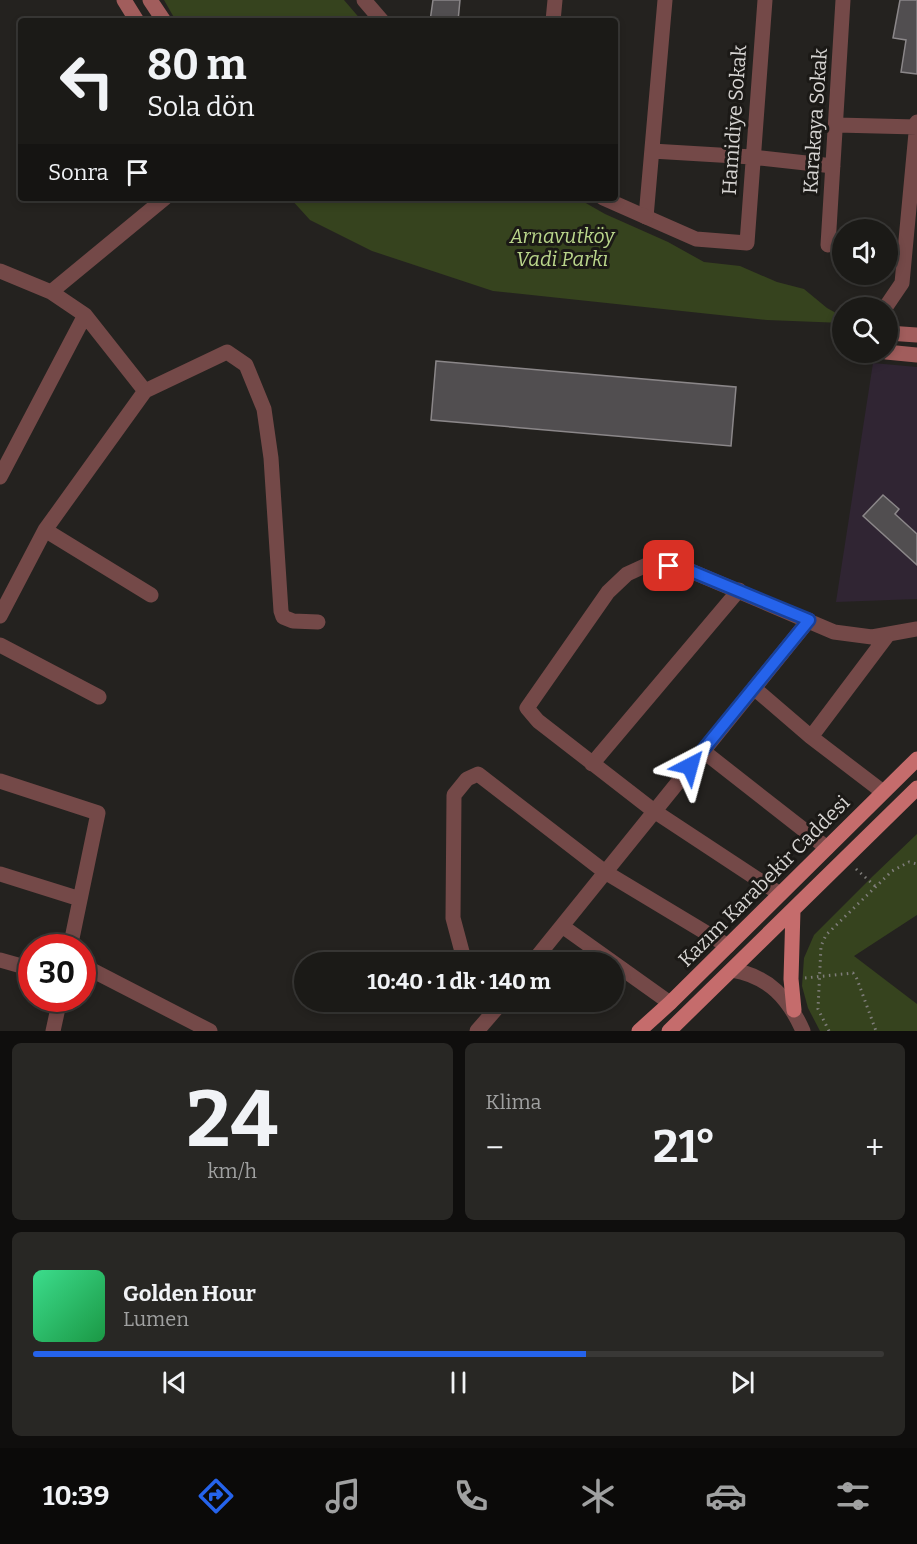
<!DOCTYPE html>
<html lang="tr">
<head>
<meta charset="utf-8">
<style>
  :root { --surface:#1b1a17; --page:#282724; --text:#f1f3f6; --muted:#a0a1a1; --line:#393836; --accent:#2563eb }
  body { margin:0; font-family:Bitter,serif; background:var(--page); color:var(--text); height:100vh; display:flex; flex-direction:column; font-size:22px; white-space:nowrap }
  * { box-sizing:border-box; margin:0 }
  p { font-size:20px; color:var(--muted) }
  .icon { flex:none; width:33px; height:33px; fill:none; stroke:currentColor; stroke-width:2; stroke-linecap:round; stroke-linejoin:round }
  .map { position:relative; height:1031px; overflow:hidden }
  .details { display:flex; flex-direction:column; gap:12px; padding:12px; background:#0f0e0d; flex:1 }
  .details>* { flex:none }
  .banner { position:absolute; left:18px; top:18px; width:600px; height:183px; border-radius:6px; box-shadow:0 3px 9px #0003,0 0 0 2px var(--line); background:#1b1a17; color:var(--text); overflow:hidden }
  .fabs { position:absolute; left:832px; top:219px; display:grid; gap:12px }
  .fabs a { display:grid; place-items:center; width:66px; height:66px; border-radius:50%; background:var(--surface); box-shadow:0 3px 9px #0003,0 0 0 2px var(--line); font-size:30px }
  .speed { position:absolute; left:18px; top:934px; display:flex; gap:12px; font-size:30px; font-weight:700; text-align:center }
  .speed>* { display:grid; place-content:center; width:78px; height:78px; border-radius:50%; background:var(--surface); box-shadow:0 3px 9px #0003,0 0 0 2px var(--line); line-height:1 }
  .speed .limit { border:9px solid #d22; background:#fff; color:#111 }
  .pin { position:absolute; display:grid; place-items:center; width:51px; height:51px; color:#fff; margin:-26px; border-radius:12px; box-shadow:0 3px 9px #0006 }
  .me { position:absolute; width:66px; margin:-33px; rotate:39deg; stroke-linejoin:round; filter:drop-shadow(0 0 4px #0008) }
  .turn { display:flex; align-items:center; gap:21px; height:126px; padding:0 30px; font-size:27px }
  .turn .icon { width:78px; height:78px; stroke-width:2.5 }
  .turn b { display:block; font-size:42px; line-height:51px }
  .then { display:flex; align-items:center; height:57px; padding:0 30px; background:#0003; gap:12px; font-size:22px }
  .big { font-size:45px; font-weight:700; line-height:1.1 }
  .details .card { flex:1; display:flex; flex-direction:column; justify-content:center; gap:9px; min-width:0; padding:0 21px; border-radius:9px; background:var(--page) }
  .details .dial { align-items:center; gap:0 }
  .dial b { font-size:78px; line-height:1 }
  .song { display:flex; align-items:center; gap:18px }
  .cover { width:72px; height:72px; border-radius:9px; background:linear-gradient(135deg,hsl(150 70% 55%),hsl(140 70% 35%)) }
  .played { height:6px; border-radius:3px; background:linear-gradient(90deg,var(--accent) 65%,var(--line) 65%) }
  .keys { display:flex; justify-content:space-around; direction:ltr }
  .heat { display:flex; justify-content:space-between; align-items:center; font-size:33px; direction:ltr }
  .details .tiles { flex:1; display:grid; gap:12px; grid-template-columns:1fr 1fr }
  .card:last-child { grid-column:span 2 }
  .trip { position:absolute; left:294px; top:952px; width:330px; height:60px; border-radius:30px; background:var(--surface); box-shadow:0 3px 9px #0003,0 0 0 2px var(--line); font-weight:700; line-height:60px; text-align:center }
  .menu { display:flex; height:96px; justify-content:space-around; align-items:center; background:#0b0a09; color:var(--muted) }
  .menu .icon { width:42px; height:42px }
  .menu .on { color:var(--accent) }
  .menu b { font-size:27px; color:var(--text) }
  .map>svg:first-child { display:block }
  .education { fill:#302533 }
  .green { fill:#36431e }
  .building { fill:#514e50; stroke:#8b8789; stroke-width:1.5 }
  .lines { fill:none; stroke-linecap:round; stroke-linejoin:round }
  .path { stroke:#7f7d7a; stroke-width:3; stroke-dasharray:1.5 4.5; stroke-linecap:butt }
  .minor { stroke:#744948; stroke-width:15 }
  .tertiary { stroke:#744948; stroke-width:15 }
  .secondary { stroke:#a15d5c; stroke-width:15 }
  .primary { stroke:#c56c6c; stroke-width:15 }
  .route-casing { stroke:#184099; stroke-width:15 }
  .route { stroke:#2563eb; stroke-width:10 }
  .labels { text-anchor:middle; stroke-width:6; stroke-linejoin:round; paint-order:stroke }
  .street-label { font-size:20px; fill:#d6d4d2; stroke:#1b1916 }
  .park-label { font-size:20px; font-style:italic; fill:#bad68b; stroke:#1b1916 }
</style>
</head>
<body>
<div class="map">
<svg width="917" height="1031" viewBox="0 0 917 1031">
  <rect width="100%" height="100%" fill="#24221f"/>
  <path class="education" d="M873,363l44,4v232l-81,3z"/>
  <path class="green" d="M164,0h180l18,21h-186z
    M290,198h287l28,16 63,28 36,20 36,4 37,16 27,7 23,19 16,9v6l-76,-3 -274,-29 -121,-40 -62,-31z
    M917,834v81l-63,41 63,48v27h-97l-12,-23 -6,-22 2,-28 10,-23 59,-59z"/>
  <path class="building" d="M433,0h27l-2,21h-28z
    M900,0h17v74l-16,-2 5,-32 -13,-2z
    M436,361l300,26 -5,59 -300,-26z
    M883,495l16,14 -4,5 22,20v31l-54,-49z"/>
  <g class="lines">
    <path class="path" d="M856,869l19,17
      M805,978l48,-5 4,6 19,52
      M829,1031l-11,-22 3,-63 5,-11 66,-64 17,-9 8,2"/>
    <path class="minor" d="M665,0l-19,217 50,22 51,4 18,-243
      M553,21l2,-21
      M837,125l80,2
      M652,151l100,6 81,9
      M828,245l15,-245
      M0,271l51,21 34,23 60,76 -100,139 -45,86
      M51,292l114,-94
      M885,308l17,-25 15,-161
      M145,391l82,-39 19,13 18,44 7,49 10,153 2,6 10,4 25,1
      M0,477l85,-162
      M45,530l106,65
      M0,645l99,52
      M754,688l57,49 72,55
      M811,737l76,-101
      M703,751l124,97
      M592,764l147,-174
      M0,781l98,32 -28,135
      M0,874l80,25
      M780,894l-126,-83 -116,-90 -11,-13 81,-116 19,-18 24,-11 35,6 148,63 38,5 45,-8
      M562,926l108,77
      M0,960l32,9
      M465,963l-12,-45 1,-123 13,-16 11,-5 127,98 123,74
      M532,963l277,-343
      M82,965l128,66
      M53,1031l7,-32
      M477,1031l25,-29"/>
    <path class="tertiary" d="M364,0l18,21
      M603,198l43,19
      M732,970c37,6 57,29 71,61"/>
    <path class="secondary" d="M124,0l13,21
      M150,0l14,21
      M888,333l29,2
      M886,352l31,3"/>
    <path class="primary" d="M793,910l-2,69 3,31
      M639,1031l31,-28 247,-244
      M669,1031l248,-243"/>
  </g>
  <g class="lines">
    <defs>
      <path id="route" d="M669,566l17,3 123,51 -119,146"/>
    </defs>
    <use href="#route" class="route-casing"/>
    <use href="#route" class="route"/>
  </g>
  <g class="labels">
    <g class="street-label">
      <text transform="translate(734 120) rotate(-86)" y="7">Hamidiye Sokak</text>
      <text transform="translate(815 121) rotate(-86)" y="7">Karakaya Sokak</text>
      <text transform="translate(764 881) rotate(-45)" y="7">Kazım Karabekir Caddesi</text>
    </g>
    <g class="park-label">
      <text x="562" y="243">Arnavutköy<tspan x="562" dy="23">Vadi Parkı</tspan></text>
    </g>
  </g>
</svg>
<div class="fabs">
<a><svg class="icon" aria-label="sound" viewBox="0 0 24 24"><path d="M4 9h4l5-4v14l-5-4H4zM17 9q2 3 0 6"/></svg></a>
<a><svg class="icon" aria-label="search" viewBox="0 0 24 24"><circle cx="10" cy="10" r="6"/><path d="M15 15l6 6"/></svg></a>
</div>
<div class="speed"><div class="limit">30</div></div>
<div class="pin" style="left:669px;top:566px;background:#d93025"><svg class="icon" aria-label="arrive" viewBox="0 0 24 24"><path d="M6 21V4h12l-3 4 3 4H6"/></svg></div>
<svg class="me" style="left:690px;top:766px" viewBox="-20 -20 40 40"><path d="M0-17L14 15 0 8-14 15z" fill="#2563eb" stroke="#fff" stroke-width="4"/></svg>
<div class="trip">10:40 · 1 dk · 140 m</div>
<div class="banner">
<div class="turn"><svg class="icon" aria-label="left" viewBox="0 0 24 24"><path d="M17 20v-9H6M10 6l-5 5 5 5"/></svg><div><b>80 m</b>Sola dön</div></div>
<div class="then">Sonra<svg class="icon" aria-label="arrive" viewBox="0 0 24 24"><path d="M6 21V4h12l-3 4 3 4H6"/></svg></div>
</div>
</div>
<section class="details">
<div class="tiles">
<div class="card dial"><b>24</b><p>km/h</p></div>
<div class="card"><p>Klima</p>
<div class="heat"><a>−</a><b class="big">21°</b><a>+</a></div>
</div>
<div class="card">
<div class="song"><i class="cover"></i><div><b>Golden Hour</b><p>Lumen</p></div></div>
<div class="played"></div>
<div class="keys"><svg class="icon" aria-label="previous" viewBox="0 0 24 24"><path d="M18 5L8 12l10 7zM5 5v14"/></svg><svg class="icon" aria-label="pause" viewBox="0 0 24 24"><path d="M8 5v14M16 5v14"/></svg><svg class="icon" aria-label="next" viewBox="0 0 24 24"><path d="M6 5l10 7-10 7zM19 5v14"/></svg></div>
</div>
</div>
</section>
<nav class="menu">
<b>10:39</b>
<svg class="icon on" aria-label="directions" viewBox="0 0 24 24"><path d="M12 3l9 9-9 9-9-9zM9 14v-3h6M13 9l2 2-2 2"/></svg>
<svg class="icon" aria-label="music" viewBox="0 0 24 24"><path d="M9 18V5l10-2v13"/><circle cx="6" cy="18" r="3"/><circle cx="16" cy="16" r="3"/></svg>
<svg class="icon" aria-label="phone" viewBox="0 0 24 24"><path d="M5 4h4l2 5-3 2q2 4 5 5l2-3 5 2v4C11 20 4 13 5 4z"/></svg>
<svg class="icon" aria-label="climate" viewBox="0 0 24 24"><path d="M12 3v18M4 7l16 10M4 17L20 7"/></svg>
<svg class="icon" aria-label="car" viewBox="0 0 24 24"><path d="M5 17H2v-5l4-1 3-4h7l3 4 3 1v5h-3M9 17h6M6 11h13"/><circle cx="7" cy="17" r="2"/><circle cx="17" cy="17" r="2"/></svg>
<svg class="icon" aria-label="filters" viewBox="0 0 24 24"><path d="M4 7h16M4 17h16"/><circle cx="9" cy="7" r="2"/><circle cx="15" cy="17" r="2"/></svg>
</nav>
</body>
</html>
